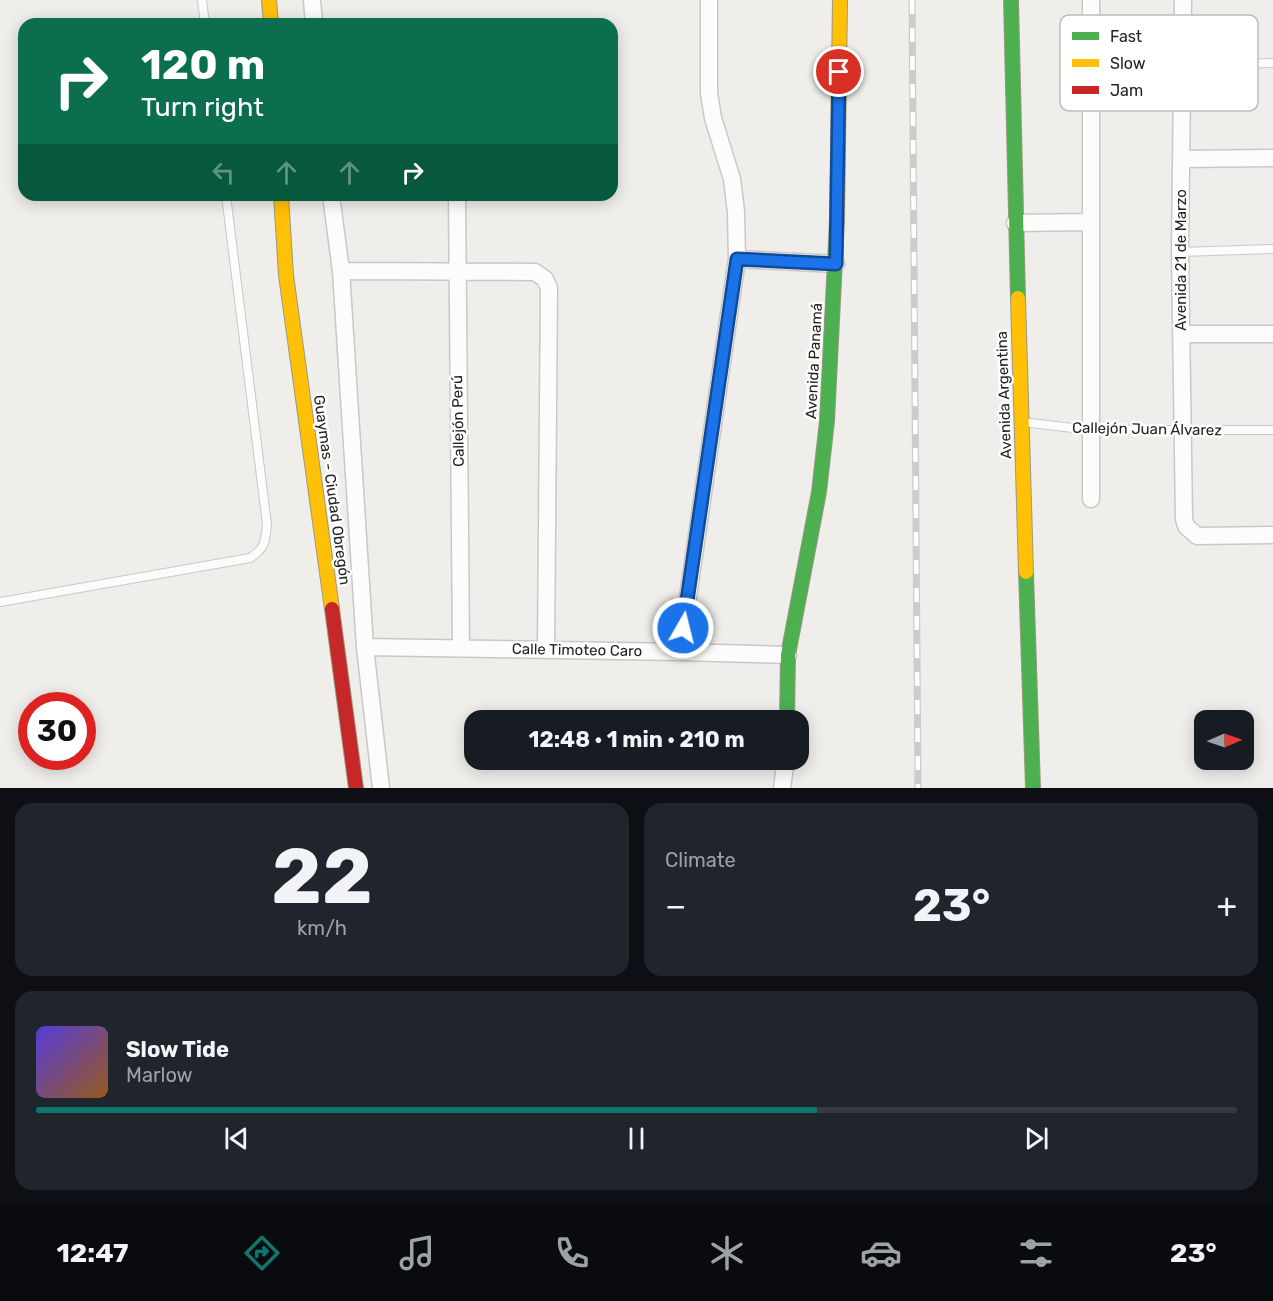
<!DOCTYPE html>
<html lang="en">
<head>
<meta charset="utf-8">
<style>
  :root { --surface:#171b24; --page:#20242c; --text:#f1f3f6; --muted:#9ea1a6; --line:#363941; --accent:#0f766e }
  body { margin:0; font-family:Rubik,sans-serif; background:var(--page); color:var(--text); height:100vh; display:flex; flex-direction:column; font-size:22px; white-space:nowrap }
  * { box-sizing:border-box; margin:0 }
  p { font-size:20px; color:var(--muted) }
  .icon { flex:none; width:33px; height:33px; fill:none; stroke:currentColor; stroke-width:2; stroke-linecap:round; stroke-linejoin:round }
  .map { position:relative; height:788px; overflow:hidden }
  .details { display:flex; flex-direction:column; gap:15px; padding:15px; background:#0d0f14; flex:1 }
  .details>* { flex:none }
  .hud { position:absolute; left:18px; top:18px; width:600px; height:183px; border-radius:18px; box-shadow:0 3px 15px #0003; background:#0b6e4f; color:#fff; overflow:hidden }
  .needle { width:39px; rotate:88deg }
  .tools { position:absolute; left:1194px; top:710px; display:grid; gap:12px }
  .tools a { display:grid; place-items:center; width:60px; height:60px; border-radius:12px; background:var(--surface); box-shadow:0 3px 15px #0003; font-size:30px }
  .speed { position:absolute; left:18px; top:692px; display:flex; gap:12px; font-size:30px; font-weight:700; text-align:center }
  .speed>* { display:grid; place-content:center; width:78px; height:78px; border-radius:50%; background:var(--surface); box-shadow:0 3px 15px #0003; line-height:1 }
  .speed .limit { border:9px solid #d22; background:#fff; color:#111 }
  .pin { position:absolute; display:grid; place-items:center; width:51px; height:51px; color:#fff; margin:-26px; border:3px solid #fff; border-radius:50%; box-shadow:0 2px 6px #0007 }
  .me { position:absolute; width:66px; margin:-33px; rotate:8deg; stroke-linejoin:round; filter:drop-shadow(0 0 4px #0008) }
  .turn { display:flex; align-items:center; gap:21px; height:126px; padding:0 24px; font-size:27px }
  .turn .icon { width:78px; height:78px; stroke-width:2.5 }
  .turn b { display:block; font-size:42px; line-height:51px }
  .lanes { display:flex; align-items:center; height:57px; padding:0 24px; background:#0003; justify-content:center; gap:30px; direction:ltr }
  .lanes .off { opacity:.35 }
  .big { font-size:45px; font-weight:700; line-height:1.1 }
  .details .widget { flex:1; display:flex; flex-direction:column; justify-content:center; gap:9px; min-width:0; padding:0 21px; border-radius:18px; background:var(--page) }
  .details .dial { align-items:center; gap:0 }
  .dial b { font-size:78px; line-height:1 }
  .song { display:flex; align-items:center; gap:18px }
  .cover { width:72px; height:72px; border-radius:9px; background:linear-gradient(135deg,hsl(250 70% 55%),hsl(30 70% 35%)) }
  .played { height:6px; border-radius:3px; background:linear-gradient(90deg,var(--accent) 65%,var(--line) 65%) }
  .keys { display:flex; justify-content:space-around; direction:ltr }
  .heat { display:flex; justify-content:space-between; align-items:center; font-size:33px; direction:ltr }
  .details .tiles { flex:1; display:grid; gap:15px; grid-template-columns:1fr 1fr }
  .widget:last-child { grid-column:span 2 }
  .trip { position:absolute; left:464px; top:710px; width:345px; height:60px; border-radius:18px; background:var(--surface); box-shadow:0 3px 15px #0003; font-weight:700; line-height:60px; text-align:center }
  .tabs { display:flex; height:96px; justify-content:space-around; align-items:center; background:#090b0e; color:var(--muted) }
  .tabs .icon { width:42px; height:42px }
  .tabs .active { color:var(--accent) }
  .tabs b { font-size:27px; color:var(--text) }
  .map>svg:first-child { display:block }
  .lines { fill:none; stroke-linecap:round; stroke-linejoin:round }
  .lane-casing { stroke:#c9c8c7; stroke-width:10 }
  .street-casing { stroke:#c9c8c7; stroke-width:19 }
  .fast-casing { stroke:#999a82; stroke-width:16 }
  .slow-casing { stroke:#999a82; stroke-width:16 }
  .jam-casing { stroke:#999a82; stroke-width:16 }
  .lane { stroke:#fdfcfc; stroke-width:8 }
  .street { stroke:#fdfcfc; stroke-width:16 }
  .fast { stroke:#4caf50; stroke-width:14 }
  .slow { stroke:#ffc107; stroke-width:14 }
  .jam { stroke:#c62828; stroke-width:14 }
  .rail-casing { stroke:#ccc; stroke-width:7 }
  .rail { stroke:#fff; stroke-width:4.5; stroke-dasharray:14; stroke-linecap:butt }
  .route-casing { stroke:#114b97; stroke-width:15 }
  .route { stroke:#1a73e8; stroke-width:10 }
  .labels { text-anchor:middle; stroke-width:5; stroke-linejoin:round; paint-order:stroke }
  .street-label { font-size:15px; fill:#222; stroke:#fff }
  .key { fill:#fff; stroke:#bdbdbd; stroke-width:1.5 }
  .key-label { font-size:16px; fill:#222 }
</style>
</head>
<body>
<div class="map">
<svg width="1273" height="788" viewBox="0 0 1273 788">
  <rect width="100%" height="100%" fill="#f0eeeb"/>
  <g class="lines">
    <defs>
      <path id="lane" d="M202,0l3,24
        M1182,66l91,-3
        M1180,252l93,-3
        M1022,422l68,8h183
        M0,602l250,-44c15,-10 15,-15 17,-33l-41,-330"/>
      <path id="street" d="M312,0l2,24
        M1091,0v499
        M1183,0l-3,252 4,267 2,7 11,10 76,-1
        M1182,159l91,-1
        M331,195l10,76 24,376 16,141
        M457,195l4,452
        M1015,223l75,-1
        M737,259l99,5
        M341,271l194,1 10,7 4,9 -3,361
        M1181,334h92
        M365,647l315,5 108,3
        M680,652l57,-393 -1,-47 -4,-33 -19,-61 -4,-25v-93
        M782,788l4,-29"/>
      <path id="fast" d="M1011,0l7,298
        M1026,572l7,216
        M787,720l1,-65 31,-163 8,-71 10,-201"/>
      <path id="slow" d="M269,0l2,24
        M281,195l5,80 46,334
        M837,220l3,-220
        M1018,298l8,274"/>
      <path id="jam" d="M332,609l24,179"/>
    </defs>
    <use href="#lane" class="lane-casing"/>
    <use href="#street" class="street-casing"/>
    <use href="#fast" class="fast-casing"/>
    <use href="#slow" class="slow-casing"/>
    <use href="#jam" class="jam-casing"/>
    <use href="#lane" class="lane"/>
    <use href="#street" class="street"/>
    <use href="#fast" class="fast"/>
    <use href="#slow" class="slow"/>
    <use href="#jam" class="jam"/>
    <defs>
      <path id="rail" d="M912,0l6,788"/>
    </defs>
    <use href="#rail" class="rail-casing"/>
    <use href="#rail" class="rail"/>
  </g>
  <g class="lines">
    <defs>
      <path id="route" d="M683,628l54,-369 99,5 3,-192"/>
    </defs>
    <use href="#route" class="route-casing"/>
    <use href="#route" class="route"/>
  </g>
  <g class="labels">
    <g class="street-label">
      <text transform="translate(1181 260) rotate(-90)" y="5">Avenida 21 de Marzo</text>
      <text transform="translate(814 361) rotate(-87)" y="5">Avenida Panamá</text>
      <text transform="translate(1004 395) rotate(-92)" y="5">Avenida Argentina</text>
      <text transform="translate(458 421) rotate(-91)" y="5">Callejón Perú</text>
      <text transform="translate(1147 429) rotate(1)" y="5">Callejón Juan Álvarez</text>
      <text transform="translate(332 490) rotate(82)" y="5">Guaymas - Ciudad Obregón</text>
      <text transform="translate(577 650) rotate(1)" y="5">Calle Timoteo Caro</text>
    </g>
  </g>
  <rect x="1060" y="15" width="198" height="96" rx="9" class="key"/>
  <rect x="1072" y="32" width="27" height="8" fill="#4caf50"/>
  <rect x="1072" y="59" width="27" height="8" fill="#ffc107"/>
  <rect x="1072" y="86" width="27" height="8" fill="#c62828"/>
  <g class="key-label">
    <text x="1110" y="42">Fast</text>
    <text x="1110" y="69">Slow</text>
    <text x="1110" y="96">Jam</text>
  </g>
</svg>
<div class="tools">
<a><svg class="needle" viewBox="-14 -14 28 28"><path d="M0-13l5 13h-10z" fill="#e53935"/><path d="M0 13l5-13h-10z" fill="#9ea1a6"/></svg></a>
</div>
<div class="speed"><div class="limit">30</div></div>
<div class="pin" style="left:839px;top:72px;background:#d93025"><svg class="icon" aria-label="arrive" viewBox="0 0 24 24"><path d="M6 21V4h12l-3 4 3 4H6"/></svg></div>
<svg class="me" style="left:683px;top:628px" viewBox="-20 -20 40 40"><circle r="17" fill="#1a73e8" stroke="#fff" stroke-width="3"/><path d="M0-11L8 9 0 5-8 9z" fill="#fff"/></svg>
<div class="trip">12:48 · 1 min · 210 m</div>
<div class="hud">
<div class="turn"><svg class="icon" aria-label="right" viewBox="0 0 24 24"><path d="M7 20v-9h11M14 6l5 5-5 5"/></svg><div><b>120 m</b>Turn right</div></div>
<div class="lanes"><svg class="icon off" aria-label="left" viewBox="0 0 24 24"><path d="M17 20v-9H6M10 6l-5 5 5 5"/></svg><svg class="icon off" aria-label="ahead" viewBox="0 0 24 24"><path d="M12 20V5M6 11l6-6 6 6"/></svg><svg class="icon off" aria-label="ahead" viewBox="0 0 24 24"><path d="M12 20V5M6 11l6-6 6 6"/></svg><svg class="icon" aria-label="right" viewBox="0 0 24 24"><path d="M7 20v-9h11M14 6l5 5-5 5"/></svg></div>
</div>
</div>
<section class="details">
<div class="tiles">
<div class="widget dial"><b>22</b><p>km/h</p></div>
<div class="widget"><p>Climate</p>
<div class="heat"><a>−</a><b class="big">23°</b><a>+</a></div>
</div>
<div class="widget">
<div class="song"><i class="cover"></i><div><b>Slow Tide</b><p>Marlow</p></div></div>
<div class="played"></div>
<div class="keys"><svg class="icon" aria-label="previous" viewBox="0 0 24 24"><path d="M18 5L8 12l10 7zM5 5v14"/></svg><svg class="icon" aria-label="pause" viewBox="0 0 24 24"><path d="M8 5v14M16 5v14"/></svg><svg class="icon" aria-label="next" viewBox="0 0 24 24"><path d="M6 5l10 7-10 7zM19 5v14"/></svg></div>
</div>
</div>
</section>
<nav class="tabs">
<b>12:47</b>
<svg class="icon active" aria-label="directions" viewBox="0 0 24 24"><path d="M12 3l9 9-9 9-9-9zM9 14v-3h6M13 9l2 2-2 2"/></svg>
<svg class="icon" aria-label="music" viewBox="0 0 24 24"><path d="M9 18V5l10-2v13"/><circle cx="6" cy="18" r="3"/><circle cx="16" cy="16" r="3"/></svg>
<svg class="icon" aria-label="phone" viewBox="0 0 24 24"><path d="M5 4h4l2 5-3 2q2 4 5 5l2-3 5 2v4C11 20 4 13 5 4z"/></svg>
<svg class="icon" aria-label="climate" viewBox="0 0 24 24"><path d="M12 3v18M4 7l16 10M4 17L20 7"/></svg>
<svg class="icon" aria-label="car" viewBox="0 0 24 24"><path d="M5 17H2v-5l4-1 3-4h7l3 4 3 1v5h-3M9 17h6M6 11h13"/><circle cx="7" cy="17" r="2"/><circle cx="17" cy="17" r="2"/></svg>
<svg class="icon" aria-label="filters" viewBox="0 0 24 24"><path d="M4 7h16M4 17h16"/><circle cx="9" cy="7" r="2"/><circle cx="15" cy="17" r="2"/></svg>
<b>23°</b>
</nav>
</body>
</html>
